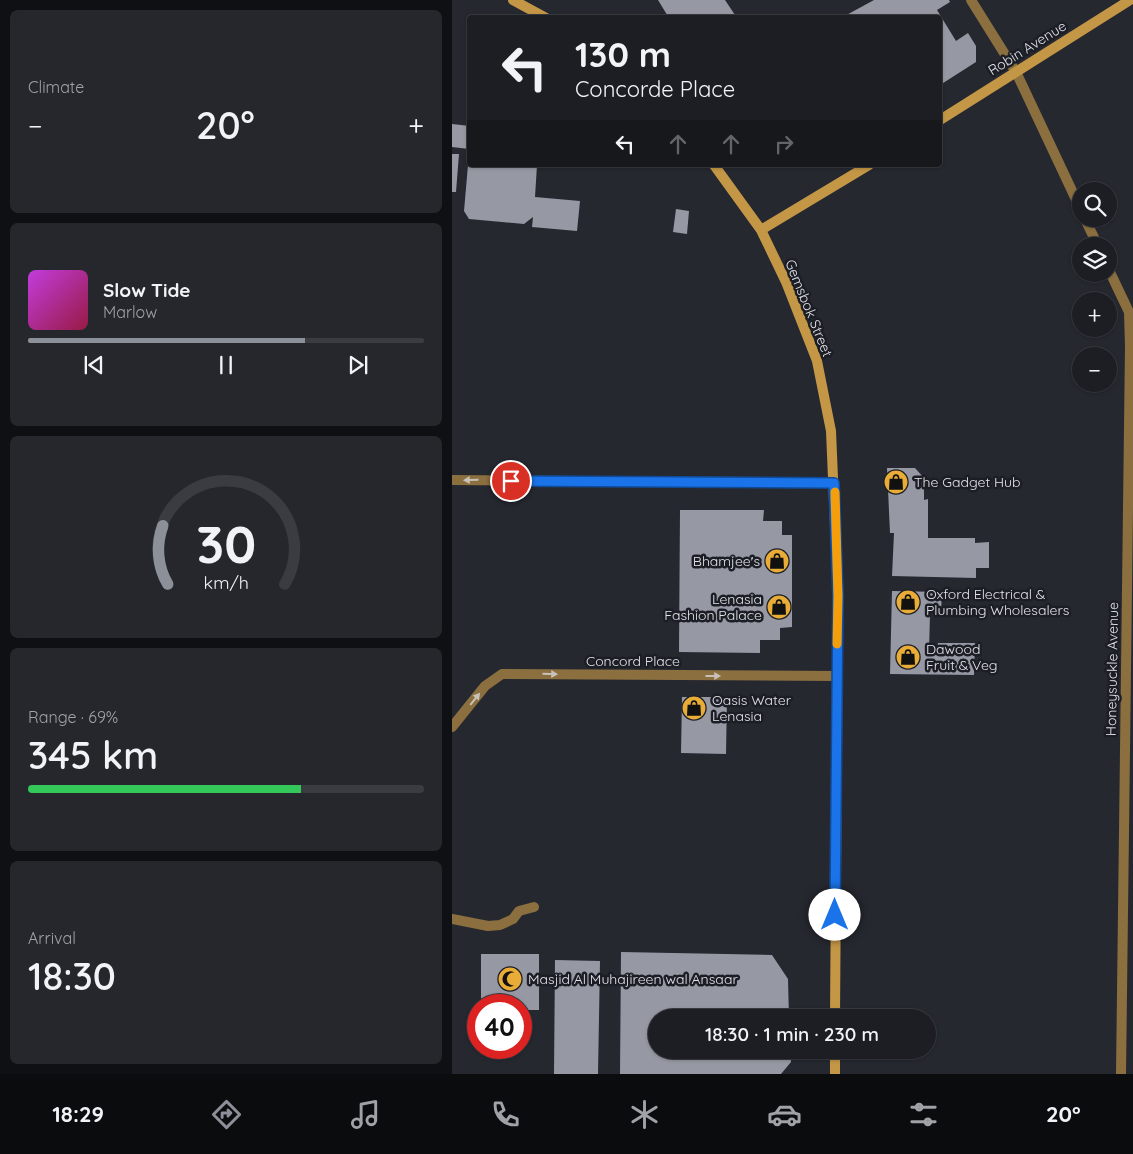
<!DOCTYPE html>
<html lang="en">
<head>
<meta charset="utf-8">
<style>
  :root { --surface:#1c1e24; --page:#25272c; --text:#f1f3f6; --muted:#a0a2a6; --line:#3a3c41; --accent:#8c9099 }
  body { margin:0; font-family:Quicksand,sans-serif; background:var(--page); color:var(--text); height:100vh; display:flex; flex-direction:column; font-size:19px; white-space:nowrap }
  * { box-sizing:border-box; margin:0 }
  p { font-size:16px; color:var(--muted) }
  .icon { flex:none; width:28px; height:28px; fill:none; stroke:currentColor; stroke-width:2; stroke-linecap:round; stroke-linejoin:round }
  .map { position:relative; flex:1; overflow:hidden }
  .sheet { display:flex; flex-direction:column; gap:10px; padding:10px; background:#0f1014; width:452px }
  .sheet>* { flex:none }
  .guide { position:absolute; left:15px; top:15px; width:475px; height:152px; border-radius:5px; box-shadow:0 1px 4px #0004,0 0 0 1px var(--line); background:#1c1e24; color:var(--text); overflow:hidden }
  .tools { position:absolute; left:620px; top:182px; display:grid; gap:10px }
  .tools a { display:grid; place-items:center; width:45px; height:45px; border-radius:50%; background:var(--surface); box-shadow:0 1px 4px #0004,0 0 0 1px var(--line); font-size:25px }
  .speed { position:absolute; left:15px; top:994px; display:flex; gap:10px; font-size:25px; font-weight:700; text-align:center }
  .speed>* { display:grid; place-content:center; width:65px; height:65px; border-radius:50%; background:var(--surface); box-shadow:0 1px 4px #0004,0 0 0 1px var(--line); line-height:1 }
  .speed .limit { border:8px solid #d22; background:#fff; color:#111 }
  .pin { position:absolute; display:grid; place-items:center; width:42px; height:42px; color:#fff; margin:-21px; border:2px solid #fff; border-radius:50%; box-shadow:0 1px 5px #0007 }
  .me { position:absolute; width:55px; margin:-28px; rotate:0deg; stroke-linejoin:round; filter:drop-shadow(0 0 4px #0008) }
  .turn { display:flex; align-items:center; gap:18px; height:105px; padding:0 25px; font-size:22px }
  .turn .icon { width:65px; height:65px; stroke-width:2.5 }
  .turn b { display:block; font-size:35px; line-height:42px }
  .lanes { display:flex; align-items:center; height:48px; padding:0 25px; background:#0003; justify-content:center; gap:25px; direction:ltr }
  .lanes .off { opacity:.35 }
  .big { font-size:38px; font-weight:600; line-height:1.1 }
  .sheet .tile { flex:1; display:flex; flex-direction:column; justify-content:center; gap:8px; min-width:0; padding:0 18px; border-radius:8px; background:var(--page) }
  .sheet .dial { align-items:center; gap:0 }
  .dial svg { height:130px; overflow:visible; fill:none; stroke:var(--line); stroke-width:7; stroke-linecap:round; text-anchor:middle }
  .dial text { fill:var(--text); stroke:none }
  .song { display:flex; align-items:center; gap:15px }
  .cover { width:60px; height:60px; border-radius:8px; background:linear-gradient(135deg,hsl(290 70% 55%),hsl(340 70% 35%)) }
  .played { height:5px; border-radius:2px; background:linear-gradient(90deg,var(--accent) 70%,var(--line) 70%) }
  .keys { display:flex; justify-content:space-around; direction:ltr }
  .heat { display:flex; justify-content:space-between; align-items:center; font-size:28px; direction:ltr }
  .charge { height:8px; border-radius:4px; background:linear-gradient(90deg,#34c759 69%,var(--line) 0) }
  .trip { position:absolute; left:196px; top:1009px; width:288px; height:50px; border-radius:25px; background:var(--surface); box-shadow:0 1px 4px #0004,0 0 0 1px var(--line); font-weight:600; line-height:50px; text-align:center }
  .tabs { display:flex; height:80px; justify-content:space-around; align-items:center; background:#0b0c0e; color:var(--muted) }
  .tabs .icon { width:35px; height:35px }
  .tabs .on { color:var(--accent) }
  .tabs b { font-size:22px; color:var(--text) }
  main { display:flex; flex:1; min-height:0 }
  .map>svg:first-child { display:block }
  .building { fill:#9699a3 }
  .lines { fill:none; stroke-linecap:round; stroke-linejoin:round }
  .lane { stroke:#8b6f3f; stroke-width:10 }
  .street { stroke:#8b6f3f; stroke-width:10 }
  .secondary { stroke:#c49746; stroke-width:10 }
  .oneway { fill:#c9c1b7 }
  .route-casing { stroke:#114b97; stroke-width:12 }
  .route { stroke:#1a73e8; stroke-width:9 }
  .slow { stroke:#f59e0b; stroke-width:9 }
  .labels { text-anchor:middle; stroke-width:5; stroke-linejoin:round; paint-order:stroke }
  .street-label { font-size:14px; fill:#e3e4ea; stroke:#1c1e26 }
  .poi-label { font-size:14px; fill:#e3e4ea; stroke:#1c1e26; text-anchor:start }
</style>
</head>
<body>
<main>
<section class="sheet">
<div class="tile"><p>Climate</p>
<div class="heat"><a>−</a><b class="big">20°</b><a>+</a></div>
</div>
<div class="tile">
<div class="song"><i class="cover"></i><div><b>Slow Tide</b><p>Marlow</p></div></div>
<div class="played"></div>
<div class="keys"><svg class="icon" aria-label="previous" viewBox="0 0 24 24"><path d="M18 5L8 12l10 7zM5 5v14"/></svg><svg class="icon" aria-label="pause" viewBox="0 0 24 24"><path d="M8 5v14M16 5v14"/></svg><svg class="icon" aria-label="next" viewBox="0 0 24 24"><path d="M6 5l10 7-10 7zM19 5v14"/></svg></div>
</div>
<div class="tile dial"><svg viewBox="0 0 100 80">
<path d="M14 69A42 42 0 1 1 86 69"/>
<path d="M14 69A42 42 0 0 1 11 33" stroke="#8c9099"/>
<text x="50" y="56" font-size="32" font-weight="700">30</text>
<text x="50" y="72" font-size="11">km/h</text>
</svg></div>
<div class="tile"><p>Range · 69%</p><b class="big">345 km</b><div class="charge"></div></div>
<div class="tile"><p>Arrival</p><b class="big">18:30</b></div>
</section>
<div class="map">
<svg width="681" height="1074" viewBox="0 0 681 1074">
  <rect width="100%" height="100%" fill="#262830"/>
  <path class="building" d="M206,0h67l12,18h-68z
    M422,0h75l1,2 -13,8 19,31 12,-8 8,13v16l-36,23v-67h-99z
    M0,124l18,2 -1,23 -17,-2z
    M0,154h7l-3,38h-4z
    M16,165h69l-2,32 45,4 -3,30 -45,-4 1,-10 -9,7 -55,-5 -5,-8z
    M224,209l13,2 -2,23 -14,-2z
    M435,468h28l9,10v22l4,-1v39h47v5l14,-1v26h-13v10l-84,-2 2,-43h-4z
    M228,510h84l-1,11h19v14h10v92l-12,1v12h-20v13l-81,-1z
    M440,591l50,1 -1,21h-11l-1,40h8l1,-10h37l-1,32 -84,-1z
    M230,697h45l-1,57 -45,-1z
    M169,952l151,3 16,24 1,39h-132v32h133l1,12 -10,12h-161z
    M29,954h58v56h-18v-5h-40z
    M103,960l45,1 -2,113h-44z"/>
  <g class="lines">
    <path class="lane" d="M519,0l45,72
      M0,919l36,7 12,-1 13,-6 6,-8 15,-4"/>
    <path class="street" d="M564,72l65,138
      M633,219l13,27
      M656,268l21,44 1,34 -9,728
      M0,480l382,3
      M0,727l33,-41 17,-12 334,2"/>
    <path class="secondary" d="M61,0l33,18
      M488,120l190,-120
      M262,165l47,65 25,52 31,79 14,70 7,165 -3,422
      M309,230l108,-65
      M383,1050v24"/>
  </g>
  <defs><path id="oneway-solid" d="M-6-.8H1V-3.2L6.5 0L1 3.2V.8H-6Z" transform="scale(1.25)"/></defs>
  <g class="oneway">
    <use href="#oneway-solid" transform="translate(19 480) rotate(179)"/>
    <use href="#oneway-solid" transform="translate(98 674) rotate(1)"/>
    <use href="#oneway-solid" transform="translate(261 676)"/>
    <use href="#oneway-solid" transform="translate(23 699) rotate(-51)"/>
  </g>
  <g class="lines">
    <defs>
      <path id="route" d="M59,481l323,2 4,113 -3,319"/>
    </defs>
    <use href="#route" class="route-casing"/>
    <use href="#route" class="route"/>
    <path class="slow" d="M383,492l3,104 -1,48"/>
  </g>
  <defs>
    <symbol id="shop-disc" viewBox="-11 -11 22 22"><circle r="9.5" fill="#e8ac37" stroke="#1c1e26"/><path d="M-5-2.5h2.3a2.7 3.5 0 0 1 5.4 0H5L5.5 6h-11ZM-1.5-2.5h3a1.5 2.3 0 0 0-3 0Z" fill="#111"/></symbol>
    <symbol id="mosque-disc" viewBox="-11 -11 22 22"><circle r="9.5" fill="#e8ac37" stroke="#1c1e26"/><path d="M3.5-4.9A6 6 0 1 0 3.5 4.9A5 5 0 1 1 3.5-4.9Z" fill="#111"/></symbol>
  </defs>
  <g fill-rule="evenodd">
    <use href="#shop-disc" x="430" y="468" width="28" height="28"/>
    <use href="#shop-disc" x="311" y="547" width="28" height="28"/>
    <use href="#shop-disc" x="442" y="588" width="28" height="28"/>
    <use href="#shop-disc" x="313" y="593" width="28" height="28"/>
    <use href="#shop-disc" x="442" y="643" width="28" height="28"/>
    <use href="#shop-disc" x="228" y="694" width="28" height="28"/>
    <use href="#mosque-disc" x="44" y="965" width="28" height="28"/>
  </g>
  <g class="labels">
    <g class="street-label">
      <text transform="translate(575 48) rotate(-32)" y="5">Robin Avenue</text>
      <text transform="translate(357 308) rotate(68)" y="5">Gemsbok Street</text>
      <text x="181" y="666">Concord Place</text>
      <text transform="translate(660 669) rotate(-89)" y="5">Honeysuckle Avenue</text>
    </g>
    <g class="poi-label">
      <text x="462" y="487">The Gadget Hub</text>
      <text x="308" y="566" text-anchor="end">Bhamjee's</text>
      <text x="474" y="599">Oxford Electrical &amp;<tspan x="474" dy="16">Plumbing Wholesalers</tspan></text>
      <text x="310" y="604" text-anchor="end">Lenasia<tspan x="310" dy="16">Fashion Palace</tspan></text>
      <text x="474" y="654">Dawood<tspan x="474" dy="16">Fruit &amp; Veg</tspan></text>
      <text x="260" y="705">Oasis Water<tspan x="260" dy="16">Lenasia</tspan></text>
      <text x="76" y="984">Masjid Al Muhajireen wal Ansaar</text>
    </g>
  </g>
</svg>
<div class="tools">
<a><svg class="icon" aria-label="search" viewBox="0 0 24 24"><circle cx="10" cy="10" r="6"/><path d="M15 15l6 6"/></svg></a>
<a><svg class="icon" aria-label="layers" viewBox="0 0 24 24"><path d="M12 4l9 5-9 5-9-5zM3 14l9 5 9-5"/></svg></a>
<a>+</a>
<a>−</a>
</div>
<div class="speed"><div class="limit">40</div></div>
<div class="pin" style="left:59px;top:481px;background:#d93025"><svg class="icon" aria-label="arrive" viewBox="0 0 24 24"><path d="M6 21V4h12l-3 4 3 4H6"/></svg></div>
<svg class="me" style="left:383px;top:915px" viewBox="-20 -20 40 40"><circle r="19" fill="#fff"/><path d="M0-13L10 11 0 6-10 11z" fill="#1a73e8"/></svg>
<div class="trip">18:30 · 1 min · 230 m</div>
<div class="guide">
<div class="turn"><svg class="icon" aria-label="left" viewBox="0 0 24 24"><path d="M17 20v-9H6M10 6l-5 5 5 5"/></svg><div><b>130 m</b>Concorde Place</div></div>
<div class="lanes"><svg class="icon" aria-label="left" viewBox="0 0 24 24"><path d="M17 20v-9H6M10 6l-5 5 5 5"/></svg><svg class="icon off" aria-label="ahead" viewBox="0 0 24 24"><path d="M12 20V5M6 11l6-6 6 6"/></svg><svg class="icon off" aria-label="ahead" viewBox="0 0 24 24"><path d="M12 20V5M6 11l6-6 6 6"/></svg><svg class="icon off" aria-label="right" viewBox="0 0 24 24"><path d="M7 20v-9h11M14 6l5 5-5 5"/></svg></div>
</div>
</div>
</main>
<nav class="tabs">
<b>18:29</b>
<svg class="icon on" aria-label="directions" viewBox="0 0 24 24"><path d="M12 3l9 9-9 9-9-9zM9 14v-3h6M13 9l2 2-2 2"/></svg>
<svg class="icon" aria-label="music" viewBox="0 0 24 24"><path d="M9 18V5l10-2v13"/><circle cx="6" cy="18" r="3"/><circle cx="16" cy="16" r="3"/></svg>
<svg class="icon" aria-label="phone" viewBox="0 0 24 24"><path d="M5 4h4l2 5-3 2q2 4 5 5l2-3 5 2v4C11 20 4 13 5 4z"/></svg>
<svg class="icon" aria-label="climate" viewBox="0 0 24 24"><path d="M12 3v18M4 7l16 10M4 17L20 7"/></svg>
<svg class="icon" aria-label="car" viewBox="0 0 24 24"><path d="M5 17H2v-5l4-1 3-4h7l3 4 3 1v5h-3M9 17h6M6 11h13"/><circle cx="7" cy="17" r="2"/><circle cx="17" cy="17" r="2"/></svg>
<svg class="icon" aria-label="filters" viewBox="0 0 24 24"><path d="M4 7h16M4 17h16"/><circle cx="9" cy="7" r="2"/><circle cx="15" cy="17" r="2"/></svg>
<b>20°</b>
</nav>
</body>
</html>
